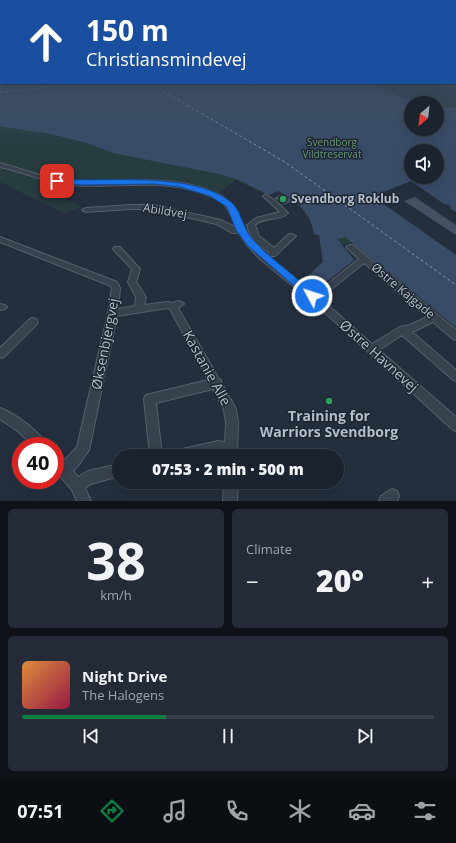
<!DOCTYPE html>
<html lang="en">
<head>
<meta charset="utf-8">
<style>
  :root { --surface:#1b232e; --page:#242b36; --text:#f1f3f6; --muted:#a0a4aa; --line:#39404a; --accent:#0b8043 }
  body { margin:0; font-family:"Open Sans",sans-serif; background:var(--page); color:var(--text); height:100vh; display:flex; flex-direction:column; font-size:15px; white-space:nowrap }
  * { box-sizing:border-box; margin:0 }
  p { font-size:13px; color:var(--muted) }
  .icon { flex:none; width:22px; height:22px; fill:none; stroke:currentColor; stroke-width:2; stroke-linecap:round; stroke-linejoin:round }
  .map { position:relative; height:501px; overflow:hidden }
  .side { display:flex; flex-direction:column; gap:8px; padding:8px; background:#0f1319; flex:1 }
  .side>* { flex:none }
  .hud { position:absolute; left:0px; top:0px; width:456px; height:84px; box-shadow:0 4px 16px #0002,0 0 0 1px var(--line); background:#1a4fa0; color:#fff; overflow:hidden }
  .needle { width:26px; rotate:208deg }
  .tools { position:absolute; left:404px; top:96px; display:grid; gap:8px }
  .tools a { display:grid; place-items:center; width:40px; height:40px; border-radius:50%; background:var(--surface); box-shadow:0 4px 16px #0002,0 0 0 1px var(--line); font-size:20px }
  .speed { position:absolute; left:12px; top:437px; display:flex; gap:8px; font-size:20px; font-weight:700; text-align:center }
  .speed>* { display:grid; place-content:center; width:52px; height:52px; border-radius:50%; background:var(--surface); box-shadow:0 4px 16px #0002,0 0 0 1px var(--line); line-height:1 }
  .speed .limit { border:6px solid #d22; background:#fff; color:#111 }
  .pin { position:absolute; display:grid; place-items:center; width:34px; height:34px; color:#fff; margin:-17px; border-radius:8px; box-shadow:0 2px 6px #0006 }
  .me { position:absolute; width:44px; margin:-22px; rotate:310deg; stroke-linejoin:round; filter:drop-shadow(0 0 3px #0008) }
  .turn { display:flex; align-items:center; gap:14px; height:84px; padding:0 20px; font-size:18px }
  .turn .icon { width:52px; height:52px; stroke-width:2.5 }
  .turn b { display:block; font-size:28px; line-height:34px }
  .big { font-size:30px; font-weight:800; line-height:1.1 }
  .side .tile { flex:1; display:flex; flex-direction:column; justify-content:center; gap:6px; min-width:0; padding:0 14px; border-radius:6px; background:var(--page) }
  .side .dial { align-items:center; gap:0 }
  .dial b { font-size:52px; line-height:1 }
  .song { display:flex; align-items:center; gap:12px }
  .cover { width:48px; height:48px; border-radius:6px; background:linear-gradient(135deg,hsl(30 70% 55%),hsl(340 70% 35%)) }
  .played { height:4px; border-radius:2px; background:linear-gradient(90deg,var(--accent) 35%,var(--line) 35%) }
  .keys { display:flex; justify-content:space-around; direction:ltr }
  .heat { display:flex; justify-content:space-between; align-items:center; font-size:22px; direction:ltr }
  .side .tiles { flex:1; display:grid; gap:8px; grid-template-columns:1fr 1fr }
  .tile:last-child { grid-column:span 2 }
  .trip { position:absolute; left:112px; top:449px; width:232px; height:40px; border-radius:20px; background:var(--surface); box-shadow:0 4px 16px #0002,0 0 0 1px var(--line); font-weight:800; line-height:40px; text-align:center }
  .tabs { display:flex; height:64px; justify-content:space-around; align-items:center; background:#0b0e12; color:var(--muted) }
  .tabs .icon { width:28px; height:28px }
  .tabs .on { color:var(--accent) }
  .tabs b { font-size:18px; color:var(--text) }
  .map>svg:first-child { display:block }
  .green { fill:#263c3f; fill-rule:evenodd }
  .water { fill:#394c67; fill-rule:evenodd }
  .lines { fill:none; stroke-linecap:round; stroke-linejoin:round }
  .ferry { stroke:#7c92b1; stroke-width:1; stroke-dasharray:3 2.5; stroke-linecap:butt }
  .building { fill:#455162 }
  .minor-casing { stroke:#565f6c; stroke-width:2 }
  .minor { fill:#38414e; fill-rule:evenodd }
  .route { fill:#1a73e8; stroke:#114b97 }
  .leisure-dot { fill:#2e9e5b; stroke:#1d2633; stroke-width:1.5 }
  .labels { text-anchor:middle; stroke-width:3; stroke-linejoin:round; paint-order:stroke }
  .far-park-label { font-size:10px; fill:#6b9a76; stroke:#1d2633 }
  .poi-label { font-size:12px; font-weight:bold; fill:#b4bcc9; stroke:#1d2633; text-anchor:start }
  .street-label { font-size:12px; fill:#b4bcc9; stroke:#1d2633 }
  .near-street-label { font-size:14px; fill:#b4bcc9; stroke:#1d2633 }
  .near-poi-label { font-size:14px; font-weight:bold; fill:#b4bcc9; stroke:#1d2633 }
</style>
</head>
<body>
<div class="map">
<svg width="456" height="501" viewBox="0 0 456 501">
  <rect width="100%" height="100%" fill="#242f3e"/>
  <path class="green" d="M0,77l1,6h362l33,12 -25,-12h84l1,-6v135l-5,-3 -1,-4 -6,-1 -33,-23 -35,14 -1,3 81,57v73l-103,-85 -11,2 12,14 -35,28 -13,-11 17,-15 -4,-27 -20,-30 -21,-13 -10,4 -32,-15 -17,13 -34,-10 -30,-3 -71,1 -28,-2 -13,7 38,21 -17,6 -64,-31zM416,102l21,1v26h-26v-26h9zM411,151h26v26h-26z"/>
  <path class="water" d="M0,77l1,6h367l38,16 12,4h-7v26h26v-21l19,-1v105l-5,-3 -1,-4 -6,-1 -33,-23 -35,14 -1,3 81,57v72l-111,-90 -8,2 17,21 -34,27 -4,-2 1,-2 -10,-6 16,-15 -4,-27 -5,-1c-4,-24 -17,-31 -35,-43l-10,4 -33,-16 -17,-5 -106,-21 -26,-10 -41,-10 -30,-4 -16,-3zM411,151h26v26h-26z"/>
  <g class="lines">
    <path class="ferry" d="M149,83l136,79 171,123
      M0,87l7,-4
      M0,92l84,-9"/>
  </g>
  <path class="building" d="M282,194l11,7 -9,4 -10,-7z
    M415,197l41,28v10l-52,-34z"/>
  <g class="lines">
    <defs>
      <path id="minor" d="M0,163c23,6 46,16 70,18 45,3 89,-7 133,7 6,3 13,5 19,8 17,11 19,31 30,45 18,20 42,36 63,53l44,-35 -13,-12 4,-2h3l103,85v10l-3,-1 -20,-17 -21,10 44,38v11l-4,-2 -50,-44 -23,15 77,67v14l-4,-2c-47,-43 -93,-86 -140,-128 -23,-20 -58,-41 -73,-68h-7l-16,-9 -63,-15h-23l-44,3 -4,-2 4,-2 44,-3h23l68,15 16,8c-4,-8 -7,-17 -13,-24 -7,-6 -16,-9 -25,-12 -43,-14 -87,-3 -131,-7 -23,-3 -45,-13 -68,-18zM364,263l63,54 -17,8 -10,2 -28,17 -52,-46z
        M266,194l14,11 8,8c-10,9 -24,3 -33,12l4,11 15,12 15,-14h3l4,2 -21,20h-6l-1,-2 1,-2c-11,-6 -19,-14 -22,-27l9,-7 24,-6 -16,-15 -1,-1z
        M0,237l117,45 3,6 -2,21 17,-3 1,-9 -8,-15 4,-13 -19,-20 1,-2h6l20,22 -4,13 10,15 -2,8 23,-3 5,1 7,-2 3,1 2,2 -6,4 41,71 2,1 1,4 14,25 2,14 -1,33h-12v-3h-7l-13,3h-33l2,-4 4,-2 40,-9 7,1 1,-19 -2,-13 -11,-21 -57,14 6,53h-12l-6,-57 2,-4 62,-15 -38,-71 -3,-1 -50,8 -28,134 -9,13 -7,8 5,6 10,-6 31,-7v12l-28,8 -6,4 6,13h-14l-5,-11 -17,-20v-15l4,2 5,4 13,-14 31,-134 4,-25 -1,-2 -111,-44z
        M0,304l5,1 2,2 -2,2 -5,1z
        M33,318l3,1 2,3 -2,3 -32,32 -4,1v-10l30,-29z
        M0,408c14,5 41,24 47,38h-14l-14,-14 -19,-13z
        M224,482h14l-1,19h-14z
        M392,489l5,2 2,5 -2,5h-18l2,-5z"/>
    </defs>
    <use href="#minor" class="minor-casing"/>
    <use href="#minor" class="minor"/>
  </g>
  <linearGradient id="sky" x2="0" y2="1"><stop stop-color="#141a22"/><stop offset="0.52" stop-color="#3f4d63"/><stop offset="1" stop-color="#3f4d63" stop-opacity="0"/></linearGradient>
  <rect width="456" height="147" fill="url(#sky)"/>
  <path class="route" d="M57,179c49,4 136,-9 175,24 10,9 11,28 23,39 14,15 31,27 46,40 5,4 12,8 16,14l-2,2h-7l-60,-52 -12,-16 -9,-23 -17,-11 -30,-9 -26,-3 -72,1 -27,-2v-3z"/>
  <g class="leisure-dot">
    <circle cx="283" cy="199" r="4"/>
    <circle cx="329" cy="401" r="4"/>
  </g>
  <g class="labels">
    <g class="far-park-label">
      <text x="332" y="146">Svendborg<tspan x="332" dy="12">Vildtreservat</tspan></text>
    </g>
    <g class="poi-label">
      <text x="291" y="203">Svendborg Roklub</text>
    </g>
    <g class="street-label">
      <text transform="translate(165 211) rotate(9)" y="4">Abildvej</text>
      <text transform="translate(403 291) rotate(40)" y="4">Østre Kajgade</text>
    </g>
    <g class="near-street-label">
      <text transform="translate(105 344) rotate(-79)" y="5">Øksenbjergvej</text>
      <text transform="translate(379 356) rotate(42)" y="5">Østre Havnevej</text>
      <text transform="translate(207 368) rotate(61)" y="5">Kastanie Alle</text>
    </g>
    <g class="near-poi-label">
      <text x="329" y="421">Training for<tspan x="329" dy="16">Warriors Svendborg</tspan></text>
    </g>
  </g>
</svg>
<div class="tools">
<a><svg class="needle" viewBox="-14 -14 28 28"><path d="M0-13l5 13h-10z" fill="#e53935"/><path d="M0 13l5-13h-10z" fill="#a0a4aa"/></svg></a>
<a><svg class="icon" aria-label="sound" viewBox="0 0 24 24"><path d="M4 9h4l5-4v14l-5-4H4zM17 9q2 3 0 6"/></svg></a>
</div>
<div class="speed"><div class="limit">40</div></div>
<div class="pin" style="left:57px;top:181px;background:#d93025"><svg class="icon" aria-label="arrive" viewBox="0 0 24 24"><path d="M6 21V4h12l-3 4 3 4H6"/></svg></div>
<svg class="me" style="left:312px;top:296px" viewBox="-20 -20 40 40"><circle r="17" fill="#1a73e8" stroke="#fff" stroke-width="3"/><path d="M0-11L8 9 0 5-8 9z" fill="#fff"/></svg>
<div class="trip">07:53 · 2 min · 500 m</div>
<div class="hud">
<div class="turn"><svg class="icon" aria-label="ahead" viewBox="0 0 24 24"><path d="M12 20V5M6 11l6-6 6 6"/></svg><div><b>150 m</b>Christiansmindevej</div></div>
</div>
</div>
<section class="side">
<div class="tiles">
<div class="tile dial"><b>38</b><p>km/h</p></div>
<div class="tile"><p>Climate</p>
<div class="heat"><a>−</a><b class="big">20°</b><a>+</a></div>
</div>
<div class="tile">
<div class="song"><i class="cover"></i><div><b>Night Drive</b><p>The Halogens</p></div></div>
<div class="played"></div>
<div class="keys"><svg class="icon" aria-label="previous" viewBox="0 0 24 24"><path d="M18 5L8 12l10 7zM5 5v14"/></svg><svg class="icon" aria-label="pause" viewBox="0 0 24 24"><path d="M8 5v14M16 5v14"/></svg><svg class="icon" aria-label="next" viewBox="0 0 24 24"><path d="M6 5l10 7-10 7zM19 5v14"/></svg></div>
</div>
</div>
</section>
<nav class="tabs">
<b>07:51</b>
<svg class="icon on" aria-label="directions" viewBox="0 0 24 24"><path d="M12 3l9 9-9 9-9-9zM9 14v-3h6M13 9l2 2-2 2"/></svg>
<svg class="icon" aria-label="music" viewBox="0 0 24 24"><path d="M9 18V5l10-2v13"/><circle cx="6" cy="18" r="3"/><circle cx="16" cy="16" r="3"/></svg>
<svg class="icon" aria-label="phone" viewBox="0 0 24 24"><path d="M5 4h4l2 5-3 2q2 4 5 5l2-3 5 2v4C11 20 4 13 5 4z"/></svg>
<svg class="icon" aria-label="climate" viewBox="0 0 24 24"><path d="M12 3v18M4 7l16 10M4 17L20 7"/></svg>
<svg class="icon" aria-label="car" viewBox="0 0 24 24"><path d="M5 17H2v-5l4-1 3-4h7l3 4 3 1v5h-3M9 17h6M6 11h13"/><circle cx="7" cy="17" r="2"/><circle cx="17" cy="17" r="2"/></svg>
<svg class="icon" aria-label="filters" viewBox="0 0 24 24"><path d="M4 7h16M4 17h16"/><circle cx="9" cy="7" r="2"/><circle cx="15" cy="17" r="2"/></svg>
</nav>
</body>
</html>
